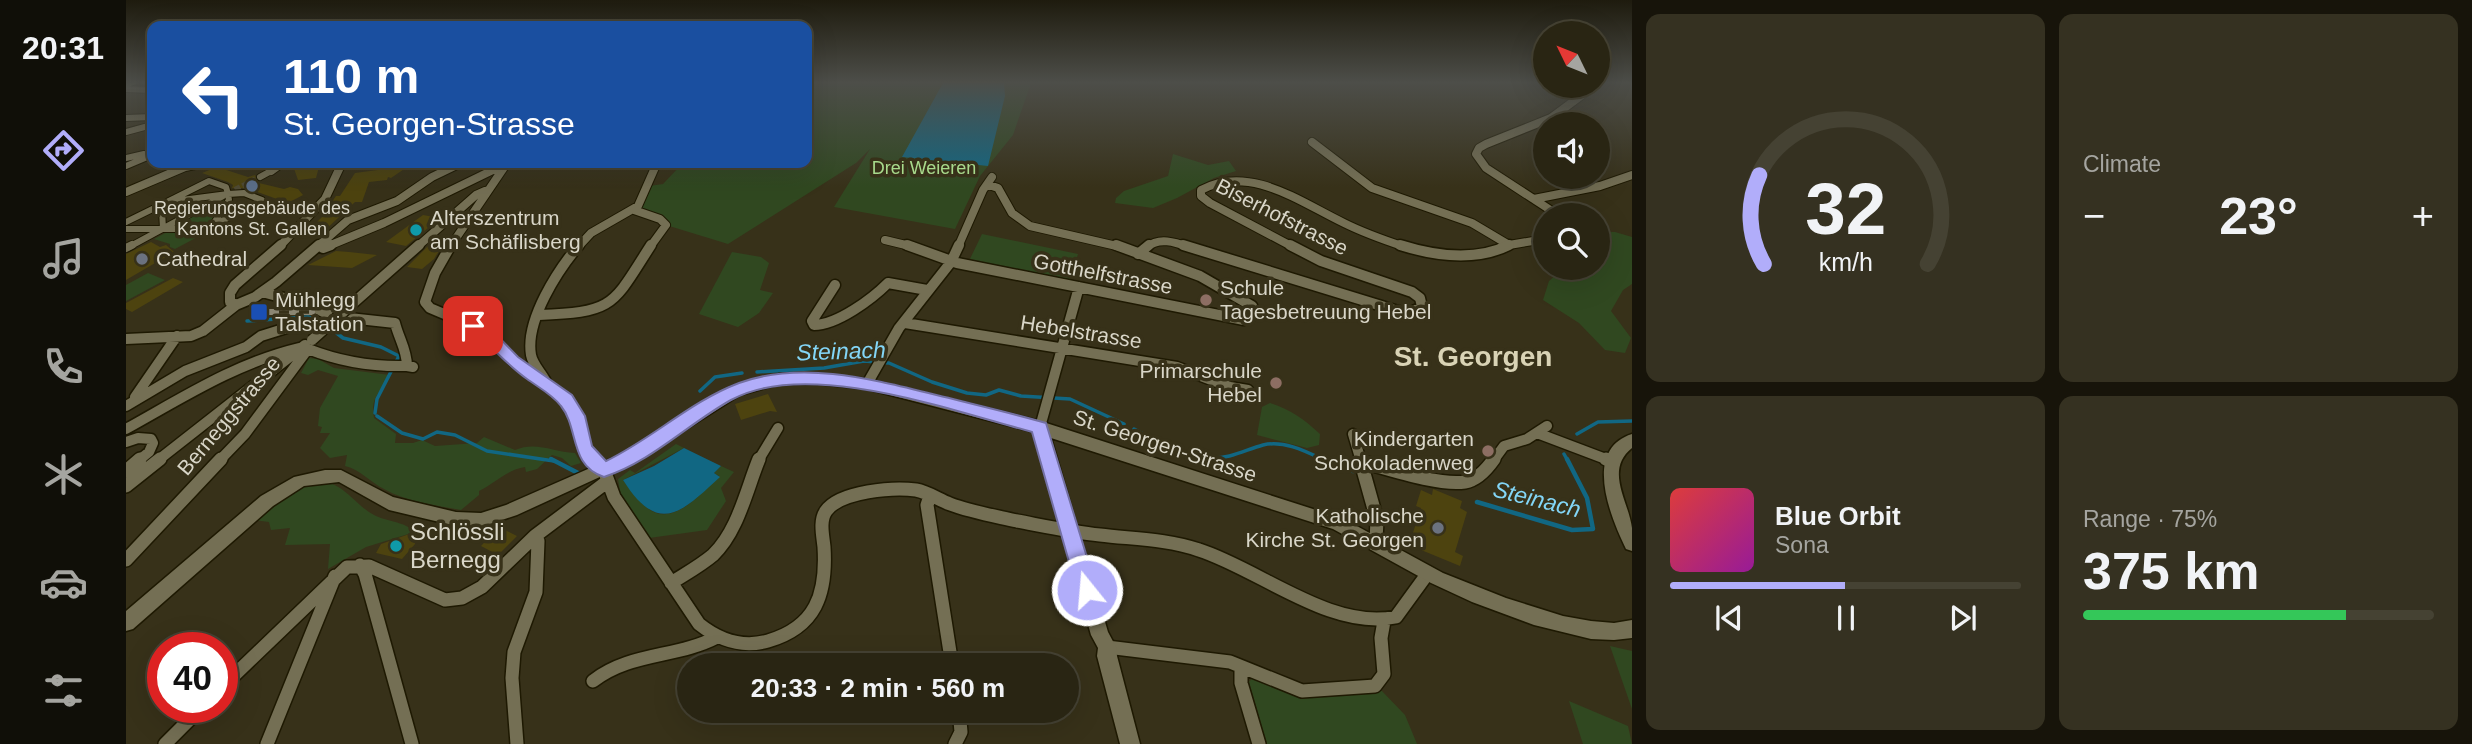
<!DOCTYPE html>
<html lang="en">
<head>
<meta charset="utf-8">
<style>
  :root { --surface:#292513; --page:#353121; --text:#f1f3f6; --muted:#a5a5a0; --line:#454233; --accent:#b1adfa }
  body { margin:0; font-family:Arial,sans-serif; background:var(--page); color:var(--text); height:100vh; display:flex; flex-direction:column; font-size:26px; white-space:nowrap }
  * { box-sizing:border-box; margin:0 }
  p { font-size:23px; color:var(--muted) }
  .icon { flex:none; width:38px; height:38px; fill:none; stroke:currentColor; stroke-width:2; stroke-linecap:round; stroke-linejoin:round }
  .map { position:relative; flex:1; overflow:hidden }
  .panel { display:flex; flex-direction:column; gap:14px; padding:14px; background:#17140a; width:840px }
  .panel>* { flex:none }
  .top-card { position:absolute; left:21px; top:21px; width:665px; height:147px; border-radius:14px; box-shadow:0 7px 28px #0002,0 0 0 2px var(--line); background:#1a4fa0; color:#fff; overflow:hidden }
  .needle { width:46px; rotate:313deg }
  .controls { position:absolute; left:1407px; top:21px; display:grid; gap:14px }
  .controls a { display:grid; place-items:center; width:77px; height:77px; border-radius:50%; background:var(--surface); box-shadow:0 7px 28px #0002,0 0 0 2px var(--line); font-size:35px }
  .speed { position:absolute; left:21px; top:632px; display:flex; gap:14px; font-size:35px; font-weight:700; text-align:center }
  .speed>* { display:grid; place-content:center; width:91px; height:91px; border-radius:50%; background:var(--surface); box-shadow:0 7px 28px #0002,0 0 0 2px var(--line); line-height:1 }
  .speed .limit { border:10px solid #d22; background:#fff; color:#111 }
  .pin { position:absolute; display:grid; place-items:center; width:60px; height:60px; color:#fff; margin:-30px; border-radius:14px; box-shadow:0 4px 10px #0006 }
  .me { position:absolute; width:77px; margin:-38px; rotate:343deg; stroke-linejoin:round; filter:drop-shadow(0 0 5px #0008) }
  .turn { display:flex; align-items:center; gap:24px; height:147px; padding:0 21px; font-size:32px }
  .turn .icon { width:91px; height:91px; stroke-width:2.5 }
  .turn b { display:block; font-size:49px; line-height:60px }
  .big { font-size:52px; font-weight:600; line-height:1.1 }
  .panel .tile { flex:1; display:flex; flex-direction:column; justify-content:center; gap:10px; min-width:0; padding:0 24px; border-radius:14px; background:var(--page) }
  .panel .dial { align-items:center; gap:0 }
  .dial svg { height:182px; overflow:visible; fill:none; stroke:var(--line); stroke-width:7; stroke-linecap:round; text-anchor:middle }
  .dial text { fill:var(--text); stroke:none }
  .song { display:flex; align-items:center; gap:21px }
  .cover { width:84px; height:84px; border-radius:10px; background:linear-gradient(135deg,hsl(0 70% 55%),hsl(300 70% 35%)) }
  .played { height:7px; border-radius:4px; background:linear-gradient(90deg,var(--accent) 50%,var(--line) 50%) }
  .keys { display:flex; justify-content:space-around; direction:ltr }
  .heat { display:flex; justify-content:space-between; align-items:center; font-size:38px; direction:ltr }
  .charge { height:10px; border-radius:5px; background:linear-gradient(90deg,#34c759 75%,var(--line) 0) }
  .panel .tiles { flex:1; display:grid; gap:14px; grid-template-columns:repeat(2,1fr) }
  .trip { position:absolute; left:551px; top:653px; width:402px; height:70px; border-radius:35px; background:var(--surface); box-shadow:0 7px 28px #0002,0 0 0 2px var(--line); font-weight:600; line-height:70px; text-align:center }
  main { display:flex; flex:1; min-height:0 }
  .tab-bar { display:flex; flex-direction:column; width:126px; justify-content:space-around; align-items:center; background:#100f08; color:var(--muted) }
  .tab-bar .icon { width:49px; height:49px }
  .tab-bar .active { color:var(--accent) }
  .tab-bar b { font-size:32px; color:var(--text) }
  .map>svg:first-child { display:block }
  .green { fill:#304820 }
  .water { fill:#116783 }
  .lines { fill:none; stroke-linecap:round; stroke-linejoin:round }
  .stream-far1 { stroke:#116783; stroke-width:3.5 }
  .stream { stroke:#116783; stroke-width:4.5 }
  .building { fill:#4d430f }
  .pedestrian-tunnel { stroke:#4f4a33; stroke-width:6; stroke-dasharray:6 2.5; stroke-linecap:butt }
  .pedestrian-far1-casing { stroke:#1e1902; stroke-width:8 }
  .pedestrian-casing { stroke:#1e1902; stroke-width:10 }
  .minor-far2-casing { stroke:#1e1902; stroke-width:10 }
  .minor-far1-casing { stroke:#1e1902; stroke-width:13 }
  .minor-casing { stroke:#1e1902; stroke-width:16 }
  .tertiary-casing { stroke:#1e1902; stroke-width:3 }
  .secondary-casing { stroke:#1e1902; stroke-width:2 }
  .primary-casing { stroke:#1e1902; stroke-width:2 }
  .pedestrian-far1 { stroke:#746f54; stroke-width:6 }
  .pedestrian { stroke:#746f54; stroke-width:8 }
  .minor-far2 { stroke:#746f54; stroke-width:8 }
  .minor-far1 { stroke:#746f54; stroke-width:10 }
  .minor { stroke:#746f54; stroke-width:13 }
  .tertiary { fill:#746f54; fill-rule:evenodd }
  .secondary { fill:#746f54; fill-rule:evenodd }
  .primary { fill:#7f9b64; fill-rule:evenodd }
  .tram { stroke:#8b8673; stroke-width:2 }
  .rail-casing { stroke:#8b8673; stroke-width:6 }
  .rail { stroke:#373119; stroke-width:3.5; stroke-dasharray:10; stroke-linecap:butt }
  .minor-bridge-casing { stroke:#1e1902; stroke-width:13; stroke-linecap:butt }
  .minor-bridge { stroke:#746f54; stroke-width:10 }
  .route { fill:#b1adfa; stroke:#7370a2; stroke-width:2 }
  .service-dot { fill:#5c6f8a; stroke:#373119; stroke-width:2.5 }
  .culture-dot { fill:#0f9aa8; stroke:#373119; stroke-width:2.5 }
  .worship-dot { fill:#6b7280; stroke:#373119; stroke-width:2.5 }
  .education-dot { fill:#8d6e63; stroke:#373119; stroke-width:2.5 }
  .transit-dot { fill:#1a4fb4; stroke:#373119; stroke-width:2.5 }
  .labels { text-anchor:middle; stroke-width:7; stroke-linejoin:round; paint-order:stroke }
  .far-park-label { font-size:18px; fill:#a8da8c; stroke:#373119 }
  .far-poi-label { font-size:18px; fill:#d9d6c8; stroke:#373119 }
  .street-label { font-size:21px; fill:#d9d6c8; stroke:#373119 }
  .poi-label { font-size:21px; fill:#d9d6c8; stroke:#373119; text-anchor:start }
  .water-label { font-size:23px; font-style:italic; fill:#83d6f7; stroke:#373119 }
  .near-poi-label { font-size:24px; fill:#d9d6c8; stroke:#373119; text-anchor:start }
  .district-label { font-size:28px; font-weight:bold; fill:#d9d3b5; stroke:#373119 }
</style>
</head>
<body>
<main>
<nav class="tab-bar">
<b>20:31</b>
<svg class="icon active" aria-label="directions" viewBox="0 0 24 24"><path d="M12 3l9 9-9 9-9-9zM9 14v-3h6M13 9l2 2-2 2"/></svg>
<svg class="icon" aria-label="music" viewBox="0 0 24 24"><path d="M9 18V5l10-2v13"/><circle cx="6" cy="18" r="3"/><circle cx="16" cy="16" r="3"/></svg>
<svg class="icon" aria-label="phone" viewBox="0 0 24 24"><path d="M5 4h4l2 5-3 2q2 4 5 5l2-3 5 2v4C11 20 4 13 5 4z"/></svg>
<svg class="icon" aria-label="climate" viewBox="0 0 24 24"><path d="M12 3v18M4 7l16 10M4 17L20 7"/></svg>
<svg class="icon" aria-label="car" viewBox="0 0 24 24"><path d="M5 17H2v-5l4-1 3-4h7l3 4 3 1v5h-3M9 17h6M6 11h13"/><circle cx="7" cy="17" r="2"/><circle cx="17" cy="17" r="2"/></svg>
<svg class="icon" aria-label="filters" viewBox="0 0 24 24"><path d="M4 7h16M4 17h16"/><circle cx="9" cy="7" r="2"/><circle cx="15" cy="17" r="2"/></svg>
</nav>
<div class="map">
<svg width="1506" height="744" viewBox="0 0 1506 744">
  <rect width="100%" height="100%" fill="#373119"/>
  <path class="green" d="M681,83h224l-18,52 -33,41 -25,53 -121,-22 36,-58 -14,14 -128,81 -62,-19 -32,-15 15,-24 14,-2 20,-21h124z
    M1047,154l35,11 21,-4 7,10 -22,7 -37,20 -24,10 -38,-5 1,-5 8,-7 44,-15z
    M95,199l6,2c-19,28 -23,26 -56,26z
    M74,230l5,3 -30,16 -5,-2v-3l-16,-5 15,-8z
    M1472,232h17l17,5v47l-9,6 -12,21 20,27 -6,15 -20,-3 -26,-27 -36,-23 6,-19 15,-13h34z
    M856,234l96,20 -9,28 -100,-21z
    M606,252l29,5 8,6 -9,27 13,3 -14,20 -21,14 -39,-13z
    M968,268l54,11 -2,13 -56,-11z
    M22,273l17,7 -39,21v-16z
    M183,358l9,1 16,9 56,7c-9,19 -20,20 -16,43l22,16 -1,9h18l9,-3 13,6 42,-3 7,-6 31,13c21,-9 38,2 60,3l6,10 -10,3 -9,-8 -10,-3 -15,14 -11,3 -1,-5c-19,3 -31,17 -46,24v4l-18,15c-26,-5 -54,-8 -77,-21 -14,-7 -23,-19 -39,-23l2,-11 -17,3 -10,-10 10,-15h-10l2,-6 -4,-1 2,-18 18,-32 -20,-6 -10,5 -7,-2z
    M1144,403c20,6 35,17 50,31l-1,11 -12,3 -50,-13 5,-28z
    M550,444l8,4 -61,32c7,9 14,19 22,26 26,25 56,-13 74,-30l-5,-3 7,-7 13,6 -13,16 5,13 -19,29 -58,8 -28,-41 -3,-18 12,-9 5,3z
    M196,481c24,4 32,23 52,34 13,7 30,6 41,17l-49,15 -38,22 2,-25 -45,1 5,-17 -19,2 -2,-8 -15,-2 42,-30z
    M1484,646l22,5v58z
    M1128,676l43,18 83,-5 25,26 12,29h-150l-18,-62z
    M1443,701l59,25 4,18h-49z"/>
  <path class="water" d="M817,83h61l1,13 -17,70 -86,-9z
    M558,448l37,18 -7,7 6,4c-38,35 -61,60 -97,3l31,-14z"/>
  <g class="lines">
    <path class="stream-far1" d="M121,321l61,-4 13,4 22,17 38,9 18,9 -22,43 -2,14
      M631,372l67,-4 40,-7 25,2 43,19 35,11 19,2 13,-5 22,6 49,3 54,25
      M574,391l15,-14 27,-4
      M251,416l25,17 21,6 14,-7 18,3 32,16 67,10
      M1008,429c23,13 49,28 76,29 20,1 35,-8 53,-13 22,-5 44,7 63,16
      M1451,434l21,-12 34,-1
      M1438,454l4,7"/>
    <path class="stream" d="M425,459l27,14
      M1196,459l31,12
      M1351,502l95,28 21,-1 -6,-31 -20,-39"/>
  </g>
  <path class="building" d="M166,163h28l-4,15 -18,2z
    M268,163h19l-22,15 -3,-1 -1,3 -18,2 -7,20h-7l-34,32 -15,-1 23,-23h-3l10,-14h4l15,-23 38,-5z
    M91,167l31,10 7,-2 4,8 25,6 6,-2 8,2 5,6 -15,8 -42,-15h-14l1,-3 -5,-3 -26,-9z
    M297,215l17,3 -34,28 -20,-4z
    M25,242l9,5 6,-2 8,7 -48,28v-26z
    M302,246l12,3 -6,10 -12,10 -15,-2z
    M210,251l13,1 28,3 -25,13 -44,-3z
    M47,278l10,4 -51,30 -6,-3v-6z
    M642,394l9,18 -7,-1 -29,9 -6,-16z
    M1307,489l29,12 -2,7 7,4 -12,40 8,4 -3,10 -51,-21 12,-37 -5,-2 5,-16 11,5z
    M373,527l18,9 -19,19 -17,-9z
    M289,532v12l-13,15 -26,-6 5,-9z"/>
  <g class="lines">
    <path class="pedestrian-tunnel" d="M109,190l25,-13"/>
    <defs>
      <path id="pedestrian-far1" d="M0,118l26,-1
        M0,132l26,-7
        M0,158l18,-4
        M0,166l26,-11
        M134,177l11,-6
        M29,208l7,2 1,19
        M0,222l49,-24 7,2 46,-6 1,6 -15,23
        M0,229h81l55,-29 -18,-7 -16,1 -2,-7 -17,-6 -34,17
        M3,247l94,-51"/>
      <path id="pedestrian" d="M0,248l6,-3"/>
      <path id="minor-far2" d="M1186,142l60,46 100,35 37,22 -3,2
        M145,171l11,-8
        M863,185l9,3 14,25 18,13 91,21
        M0,192l59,-25 20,-4
        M1408,199l66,-13 32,-11
        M508,210l26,9 6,6 -16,22
        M1432,215l-72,-47 -10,-14 3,-6 7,-4 65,-26 43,-32
        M759,240l29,7
        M1383,245l36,-6
        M153,247l46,-48 17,-36
        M191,247l31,-27 49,-19 35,-24 29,-14
        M200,247l58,-24 109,-53 10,-2
        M291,247l59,-52 9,-4
        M324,247l57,-84
        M452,247l13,-14 47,-27 19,-43
        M832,247l25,-57 9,-13
        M1021,247c12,-10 28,-5 41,0
        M1167,247l-83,-44 -9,-7v-6c49,-26 99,12 143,33 20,10 40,17 61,24"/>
      <path id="minor-far1" d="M325,245l-16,28 -10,29 5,6 52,22 31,31 53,38 11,17 7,33 12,12
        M781,245l50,18 287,57 12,-6 -4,-8 -52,-30 -84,-31
        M1057,245l215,66 13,1 11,-5 -2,-9 -8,-6 -91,-31 -31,-16
        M1274,245c35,11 75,17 109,0
        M197,248l8,-3
        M1012,254l11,-9
        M709,285l-23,36 2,4c23,0 58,-26 74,-42l39,7
        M136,292l48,13 21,11 64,7c4,16 12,27 12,43l6,1
        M110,305l-6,-3v-9l5,-8 46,-40
        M225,305l68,-60
        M413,315c76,-3 73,-9 112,-70
        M779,323l272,44 53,20 18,3
        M0,339l65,-3 12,-5 33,-26 19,-8 21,-15 43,-37
        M182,349c33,13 64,18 99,17
        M421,384c-4,-10 -14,-18 -16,-29 -6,-35 27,-85 48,-110
        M741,384l32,-56 52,-66 8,-17
        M9,397l42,-61
        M0,406l59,-35 61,-24 15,-11 35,-11
        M914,427l39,-140
        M0,429c56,-31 110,-66 173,-81
        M1411,433l74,28
        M1227,434l8,27
        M0,442l12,-4 13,1 2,4 -4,9 -11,9
        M31,461l148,-116
        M93,461l26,-27 63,-85 -6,-1
        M632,461l20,-33
        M1367,461l11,-15 23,-7 20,-13"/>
      <path id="minor" d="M468,459l10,11 10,27 85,127c20,16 44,24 69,17 48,-14 59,-47 56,-94 -1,-11 -5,-26 2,-36 14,-20 68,-24 90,-21 12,2 23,10 34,14 21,8 45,12 67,17 27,5 55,11 83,14 33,4 67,4 99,15 60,19 132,81 197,67l32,-44
        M1234,459l17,61 -1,21
        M1480,459l7,3
        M1237,462c26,7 76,24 102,20 12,-2 22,-13 29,-23
        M0,471l14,-12
        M0,486l34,-27
        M804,496l-3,9 25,160
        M0,560l95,-101
        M234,565l5,9 47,170
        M545,583c14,-9 29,-17 42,-28 25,-24 33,-64 46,-96
        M981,647l123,15 72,29 73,-5 9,-12 -3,-36 3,-17
        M1115,668v15l18,61
        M467,681c37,-29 84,-23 124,-44
        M96,687l125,-120 22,-1 76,34 17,-2 20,-11 53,-51 73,-55
        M39,744l37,-37
        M141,744l68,-168
        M391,744l-5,-66 2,-26 22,-60 2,-51 -3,-5
        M829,744l6,-12 -2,-22"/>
      <path id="tertiary" d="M654,374h39l48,5 173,42 304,98 99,54 63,25 57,18 28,5 23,2 18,-3v18l-18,2 -23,-1 -57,-14 -62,-23 -41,-19 -98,-54 -282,-91 57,194 8,15 1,9 23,88h-20l-23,-88 1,-8 -7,-13 -57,-203 -167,-43 -48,-5h-39l-40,11 -101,64 -122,56 -36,12 -25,-1 -67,-16 -50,-28 -35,4 -31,20 -140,123 -7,2v-20l135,-115 33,-19 31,-7h16l52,27 63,15 25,1 25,-8 123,-54 101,-64z
        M1506,434v14c-28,22 -3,54 0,80 0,8 0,16 0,23l-6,-2c-15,-31 -44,-99 6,-115z"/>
      <path id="secondary" d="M0,86l26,1v6l-26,-1z"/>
      <path id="primary" d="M0,83h12l-12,5z"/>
    </defs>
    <use href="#pedestrian-far1" class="pedestrian-far1-casing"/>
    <use href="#pedestrian" class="pedestrian-casing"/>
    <use href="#minor-far2" class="minor-far2-casing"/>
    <use href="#minor-far1" class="minor-far1-casing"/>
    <use href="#minor" class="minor-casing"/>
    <use href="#tertiary" class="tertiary-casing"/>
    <use href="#secondary" class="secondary-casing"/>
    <use href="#primary" class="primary-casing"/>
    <use href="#pedestrian-far1" class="pedestrian-far1"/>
    <use href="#pedestrian" class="pedestrian"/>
    <use href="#minor-far2" class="minor-far2"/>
    <use href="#minor-far1" class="minor-far1"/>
    <use href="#minor" class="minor"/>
    <use href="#tertiary" class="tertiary"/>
    <use href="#secondary" class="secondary"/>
    <use href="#primary" class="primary"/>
    <path class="tram" d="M0,88l26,1"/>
    <defs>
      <path id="rail" d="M133,312h53"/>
    </defs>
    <use href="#rail" class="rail-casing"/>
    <use href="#rail" class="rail"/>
    <defs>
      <path id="minor-bridge" d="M186,340l39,-35"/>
    </defs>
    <use href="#minor-bridge" class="minor-bridge-casing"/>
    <use href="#minor-bridge" class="minor-bridge"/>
  </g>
  <linearGradient id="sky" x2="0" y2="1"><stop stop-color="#1e1b0e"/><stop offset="0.44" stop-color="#4d4e49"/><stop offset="1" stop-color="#4d4e49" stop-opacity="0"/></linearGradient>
  <rect width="1506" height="187" fill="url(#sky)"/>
  <path class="route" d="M347,321l18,8 27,28 54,38 13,21 7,30 14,15c46,-22 85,-60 133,-78 69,-25 146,0 214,16 31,8 62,15 93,24l51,167 -3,6 -7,3 -7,-3 -3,-6 -45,-158c-79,-21 -225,-74 -301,-32 -43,24 -80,62 -127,77 -35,-11 -25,-49 -43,-71 -8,-11 -23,-19 -34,-27 -17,-12 -30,-26 -44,-40 -6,-5 -13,-7 -17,-13l2,-4z"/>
  <circle class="service-dot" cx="126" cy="186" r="7"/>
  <g class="culture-dot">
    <circle cx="290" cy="230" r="7"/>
    <circle cx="270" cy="546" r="7"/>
  </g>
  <g class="worship-dot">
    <circle cx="16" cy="259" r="7"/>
    <circle cx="1312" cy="528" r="7"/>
  </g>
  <g class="education-dot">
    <circle cx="1080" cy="300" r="7"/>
    <circle cx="1150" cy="383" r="7"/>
    <circle cx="1362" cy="451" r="7"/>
  </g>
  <rect class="transit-dot" x="124" y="303" width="18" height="18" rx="3.5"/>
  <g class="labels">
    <g class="far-park-label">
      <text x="798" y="174">Drei Weieren</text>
    </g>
    <g class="far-poi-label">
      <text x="126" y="214">Regierungsgebäude des<tspan x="126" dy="21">Kantons St. Gallen</tspan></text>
    </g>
    <g class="street-label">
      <text transform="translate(1156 217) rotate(27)" y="7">Biserhofstrasse</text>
      <text transform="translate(977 274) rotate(11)" y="7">Gotthelfstrasse</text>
      <text transform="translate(955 332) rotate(9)" y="7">Hebelstrasse</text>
      <text transform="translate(103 416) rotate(-50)" y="7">Berneggstrasse</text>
      <text transform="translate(1039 446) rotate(18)" y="7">St. Georgen-Strasse</text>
    </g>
    <g class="poi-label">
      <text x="304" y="225">Alterszentrum<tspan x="304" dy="24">am Schäflisberg</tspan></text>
      <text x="30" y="266">Cathedral</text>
      <text x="1094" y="295">Schule<tspan x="1094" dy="24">Tagesbetreuung Hebel</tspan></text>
      <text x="149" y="307">Mühlegg<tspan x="149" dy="24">Talstation</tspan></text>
      <text x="1136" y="378" text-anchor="end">Primarschule<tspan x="1136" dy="24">Hebel</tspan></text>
      <text x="1348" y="446" text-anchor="end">Kindergarten<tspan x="1348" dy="24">Schokoladenweg</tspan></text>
      <text x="1298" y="523" text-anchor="end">Katholische<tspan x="1298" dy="24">Kirche St. Georgen</tspan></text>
    </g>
    <g class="water-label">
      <text transform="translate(715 351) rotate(-2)" y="8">Steinach</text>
      <text transform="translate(1411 499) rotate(14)" y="8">Steinach</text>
    </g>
    <g class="near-poi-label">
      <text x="284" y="540">Schlössli<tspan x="284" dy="28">Bernegg</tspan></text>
    </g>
    <g class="district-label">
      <text x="1347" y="366">St. Georgen</text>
    </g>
  </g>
</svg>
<div class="controls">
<a><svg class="needle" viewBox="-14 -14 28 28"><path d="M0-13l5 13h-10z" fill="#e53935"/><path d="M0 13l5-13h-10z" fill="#a5a5a0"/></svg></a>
<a><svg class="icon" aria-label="sound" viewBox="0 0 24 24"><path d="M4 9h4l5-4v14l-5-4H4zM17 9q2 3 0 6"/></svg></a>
<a><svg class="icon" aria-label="search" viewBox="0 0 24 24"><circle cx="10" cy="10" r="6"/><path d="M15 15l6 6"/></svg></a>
</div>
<div class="speed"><div class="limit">40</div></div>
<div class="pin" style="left:347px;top:326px;background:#d93025"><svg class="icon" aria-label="arrive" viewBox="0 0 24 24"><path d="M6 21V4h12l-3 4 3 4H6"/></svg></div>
<svg class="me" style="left:961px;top:590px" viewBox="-20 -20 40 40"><circle r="17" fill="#b1adfa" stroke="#fff" stroke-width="3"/><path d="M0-11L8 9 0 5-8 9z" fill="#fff"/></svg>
<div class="trip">20:33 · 2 min · 560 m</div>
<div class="top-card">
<div class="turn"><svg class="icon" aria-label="left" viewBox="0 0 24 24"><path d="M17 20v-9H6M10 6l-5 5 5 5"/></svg><div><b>110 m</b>St. Georgen-Strasse</div></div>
</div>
</div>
<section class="panel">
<div class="tiles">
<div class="tile dial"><svg viewBox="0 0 100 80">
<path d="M14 69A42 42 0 1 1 86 69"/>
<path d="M14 69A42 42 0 0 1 12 30" stroke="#b1adfa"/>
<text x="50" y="56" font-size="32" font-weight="700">32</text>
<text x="50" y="72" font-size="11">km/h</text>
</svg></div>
<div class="tile"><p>Climate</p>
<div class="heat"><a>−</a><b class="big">23°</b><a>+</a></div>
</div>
<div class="tile">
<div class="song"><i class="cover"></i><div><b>Blue Orbit</b><p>Sona</p></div></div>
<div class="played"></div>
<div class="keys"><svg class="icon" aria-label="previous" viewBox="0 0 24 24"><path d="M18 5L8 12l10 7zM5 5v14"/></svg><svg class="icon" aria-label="pause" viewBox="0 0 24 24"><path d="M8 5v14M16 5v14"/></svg><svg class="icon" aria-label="next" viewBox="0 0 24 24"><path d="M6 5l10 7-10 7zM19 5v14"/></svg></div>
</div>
<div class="tile"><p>Range · 75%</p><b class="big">375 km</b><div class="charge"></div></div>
</div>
</section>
</main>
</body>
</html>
